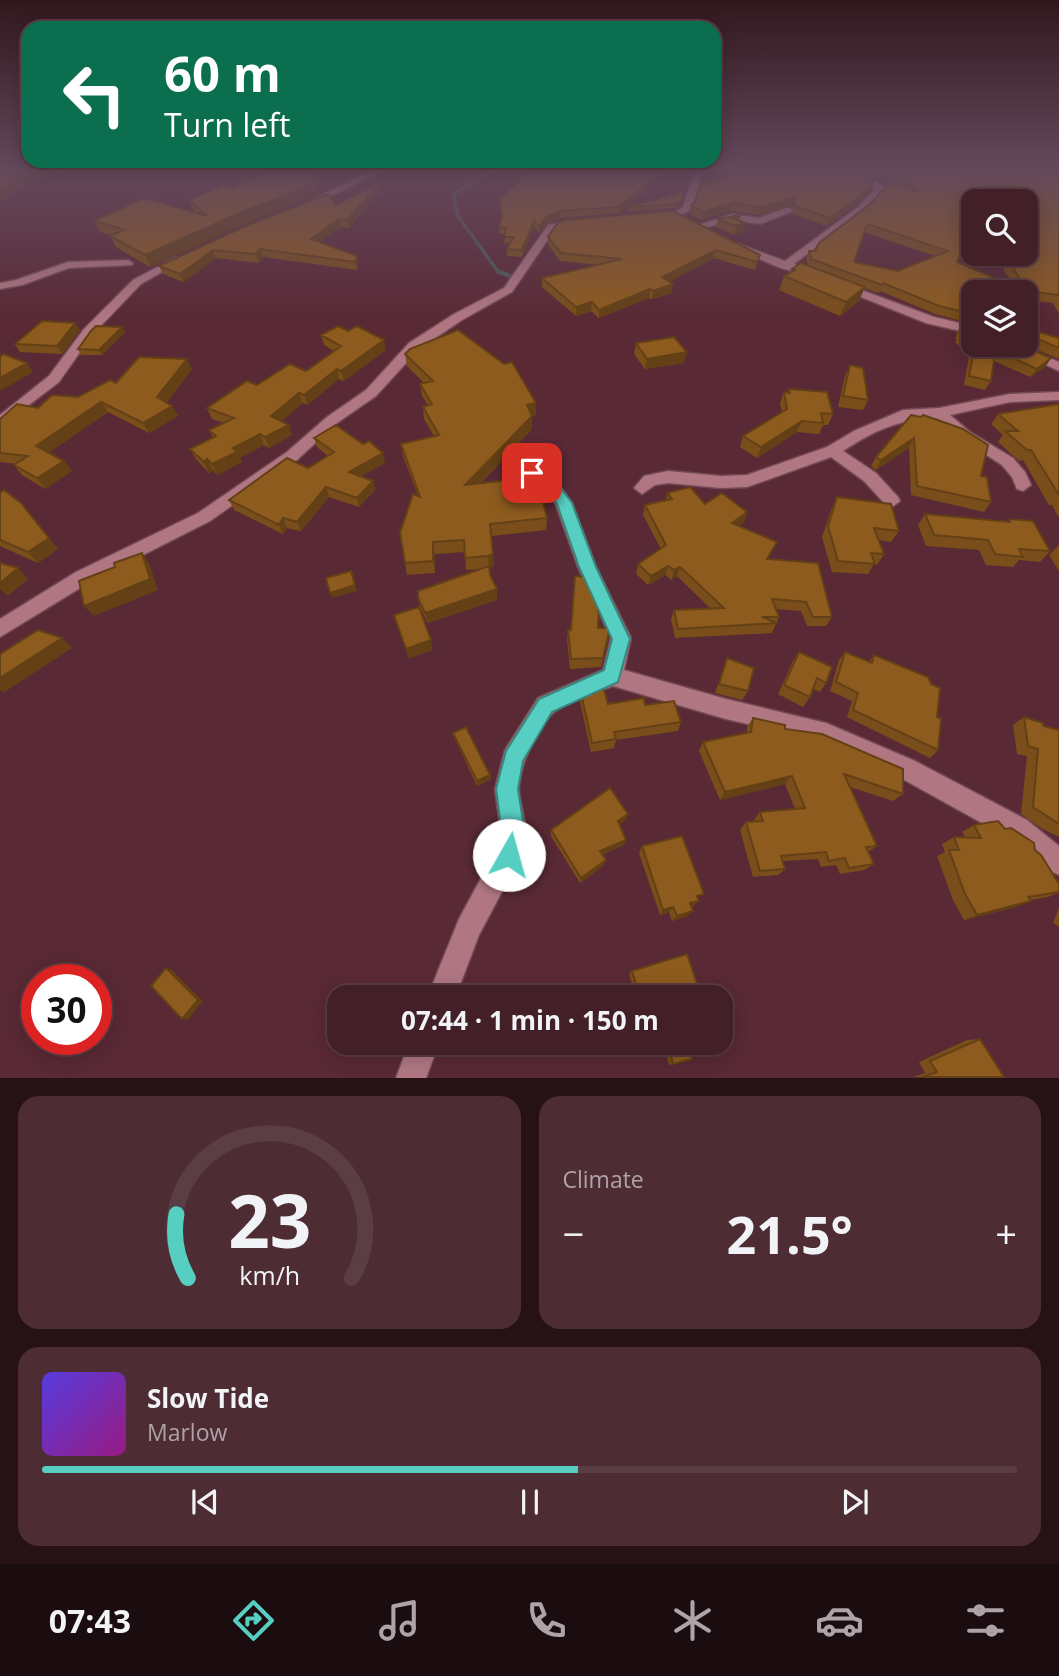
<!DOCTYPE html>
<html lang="en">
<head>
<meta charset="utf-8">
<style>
  :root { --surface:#431f28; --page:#4d2c34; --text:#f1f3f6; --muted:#afa2a8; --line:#5b3d45; --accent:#57cec2 }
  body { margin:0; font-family:"Open Sans",sans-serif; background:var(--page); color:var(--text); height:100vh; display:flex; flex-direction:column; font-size:26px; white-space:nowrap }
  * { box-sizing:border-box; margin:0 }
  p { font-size:23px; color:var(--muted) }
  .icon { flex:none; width:38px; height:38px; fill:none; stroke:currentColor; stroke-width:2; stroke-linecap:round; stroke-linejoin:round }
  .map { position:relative; height:1078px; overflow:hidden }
  .drawer { display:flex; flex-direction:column; gap:18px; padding:18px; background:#251116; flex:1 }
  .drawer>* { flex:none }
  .guide { position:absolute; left:21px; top:21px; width:700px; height:147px; border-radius:21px; box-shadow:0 4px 18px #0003,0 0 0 2px var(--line); background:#0b6e4f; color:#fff; overflow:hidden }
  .buttons { position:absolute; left:961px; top:189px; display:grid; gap:14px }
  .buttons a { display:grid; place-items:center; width:77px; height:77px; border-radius:14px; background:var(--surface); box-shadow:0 4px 18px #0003,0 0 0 2px var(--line); font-size:35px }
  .speed { position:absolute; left:21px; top:964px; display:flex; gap:14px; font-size:35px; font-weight:700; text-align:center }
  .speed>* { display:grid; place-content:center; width:91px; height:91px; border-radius:50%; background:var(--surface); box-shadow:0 4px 18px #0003,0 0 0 2px var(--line); line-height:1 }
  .speed .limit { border:10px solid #d22; background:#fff; color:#111 }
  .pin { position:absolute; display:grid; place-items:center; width:60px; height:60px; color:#fff; margin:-30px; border-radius:14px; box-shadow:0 4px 10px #0006 }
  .me { position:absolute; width:77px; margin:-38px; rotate:7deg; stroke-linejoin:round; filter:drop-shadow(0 0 5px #0008) }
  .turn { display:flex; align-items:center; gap:24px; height:147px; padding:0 28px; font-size:32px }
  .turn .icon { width:91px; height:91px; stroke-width:2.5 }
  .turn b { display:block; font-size:49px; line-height:60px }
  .big { font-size:52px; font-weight:700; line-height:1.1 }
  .drawer .tile { flex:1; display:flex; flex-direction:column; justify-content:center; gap:10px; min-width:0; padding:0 24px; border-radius:21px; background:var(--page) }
  .drawer .dial { align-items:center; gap:0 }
  .dial svg { height:182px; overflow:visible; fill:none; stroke:var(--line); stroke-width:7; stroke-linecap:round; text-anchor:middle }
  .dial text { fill:var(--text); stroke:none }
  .song { display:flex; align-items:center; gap:21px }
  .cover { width:84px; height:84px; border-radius:10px; background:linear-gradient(135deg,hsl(250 70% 55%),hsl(310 70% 35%)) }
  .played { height:7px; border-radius:4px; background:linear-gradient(90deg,var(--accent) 55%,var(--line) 55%) }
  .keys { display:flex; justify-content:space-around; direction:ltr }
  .heat { display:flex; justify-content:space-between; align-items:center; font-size:38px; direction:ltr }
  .drawer .tiles { flex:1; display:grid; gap:18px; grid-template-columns:1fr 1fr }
  .tile:last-child { grid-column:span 2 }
  .trip { position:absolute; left:327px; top:985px; width:406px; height:70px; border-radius:21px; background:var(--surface); box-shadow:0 4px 18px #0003,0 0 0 2px var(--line); font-weight:700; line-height:70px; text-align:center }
  .menu { display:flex; height:112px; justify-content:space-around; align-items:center; background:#1b0c10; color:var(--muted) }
  .menu .icon { width:49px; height:49px }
  .menu .current { color:var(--accent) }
  .menu b { font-size:32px; color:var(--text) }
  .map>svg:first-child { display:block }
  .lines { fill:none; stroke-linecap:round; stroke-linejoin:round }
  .stream-far1 { stroke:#4b5a59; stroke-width:3.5 }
  .stream { stroke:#4b5a59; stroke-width:4.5 }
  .minor-casing { stroke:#724954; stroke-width:3 }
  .minor { fill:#b07783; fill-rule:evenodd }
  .wall { fill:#7a4e1a; fill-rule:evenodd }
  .shaded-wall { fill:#634015 }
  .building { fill:#8e5b1e; stroke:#634015; stroke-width:2; fill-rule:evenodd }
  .route { fill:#57cec2; stroke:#39867e; stroke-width:2 }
</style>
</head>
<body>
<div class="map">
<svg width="1059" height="1078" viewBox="0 0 1059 1078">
  <rect width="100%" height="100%" fill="#592935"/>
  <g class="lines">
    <path class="stream-far1" d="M496,168l-43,26 5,22 41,57"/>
    <path class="stream" d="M498,271l16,7"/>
    <defs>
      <path id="minor" d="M377,168h11l-77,38 -8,-2z
        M561,168h12l1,2 -4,3z
        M699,168h8l-7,11 -8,30 -12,7h-6v-4l9,-5 9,-28z
        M826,168c21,0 44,7 60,21l-22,22 -70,53 24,10v4l-37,-10 -46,-19v-4l4,-1 46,17 73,-54 17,-18 -12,-8z
        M788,207l5,3 -2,2 -31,12 -28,-4 -31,9 -5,-3 36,-12 27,4z
        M580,219l4,1v4l-29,5 -43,63 -50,28 -43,29 -43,47 -39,27 -40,37 -87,61 -120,61 -90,55v-18l76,-47 122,-59 89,-61 40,-35 39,-27 43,-47 45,-29 50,-26 44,-63z
        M176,257l9,2 -44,25 -49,51 -33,47 -59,45v-12l49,-39 35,-47 49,-49z
        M128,260l5,3 -1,2 -63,3 -47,17 -22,4v-6l16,-3 52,-18z
        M840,282l94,35 39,9v8l-47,-11 -90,-36 -2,-2z
        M1004,345h16l39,17v9z
        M1059,392v8l-49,2 -60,13 20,17 43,26 12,14 6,13 -8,6 -6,-2 -5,-12 -10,-12 -42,-27 -24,-20c-39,2 -61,12 -93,33l33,22 22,24 2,4 -8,6 -6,-2 -22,-24 -33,-24 -84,30 -26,1 -53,-5 -13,2 -13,9 -8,-6 10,-12 24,-5 53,5 26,-1 80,-28 27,-16 49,-21 36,-2 71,-14z
        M532,468l22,9 18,26 24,64 35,71 -7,32 102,29 100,24 89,38 112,59 32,26v29l-9,-4 -41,-33 -110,-61 -83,-37 -90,-21 -113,-33c-16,6 -48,16 -60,27 -17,15 -35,56 -34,78 1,19 12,41 5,59l-45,85 -24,63h-28l32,-79 43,-80 -7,-50 10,-39 33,-52 65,-28 8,-32 -33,-71 -22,-62 -14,-20 -18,-12z
        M409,1043h30l-13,35h-30z"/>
    </defs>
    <use href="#minor" class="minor-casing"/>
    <use href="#minor" class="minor"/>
  </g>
  <path class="wall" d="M0,168h91l-28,8 -9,-7 -15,12 -5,-5z
    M578,168h94l-53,45 -59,5 -15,7 -6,8 -5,-6 -12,30 -15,-1v-7l3,-6h-6l1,-9h-6v-7l3,-9 -2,-19 72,-27z
    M882,168h177v146l-6,-11 -27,-3v-8h-8l-14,-22 -4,-16h26v-53h-53v20l-5,3 -11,38 16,30v32l-38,-10 -55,-23 -2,2 -14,-5 -5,13 -19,15 -61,-26 5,-14 6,-3 2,-4 16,-3 -2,-7 3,-8h6l85,-65 -19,-16zM864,232l71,24 -37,15 -44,-9z
    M835,176l39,5 -3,8 -15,16 -29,21 -35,-12 1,-8 -34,9 -28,-4 -30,9 -12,-6 2,-9z
    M316,183l2,10 -79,33 -89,41 -34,-20 -6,-11 1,-1 -11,-3 -6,-11 100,-9 -5,-12 42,-12z
    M380,191l-31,37 -8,-1 -21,15 38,22 -1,6 -94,-13 -4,6 -43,-5 -33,24 -20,-8 -4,-8 176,-61z
    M684,196l-3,9 -6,3 -47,4v-5z
    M741,215l-2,6 6,2 -2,9 -9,3 -18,-8 2,-8z
    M556,225l204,30 -5,15 -41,-12 -45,24 3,11 -20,6 -3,-1 -50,20 -8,-7 -15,5 -34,-29v-9l56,-13 -38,-4 -12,-16v-8z
    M1026,309l6,21 27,8v21l-33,-14z
    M75,323l5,7 -18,24 -42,-2 -5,-8z
    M961,326h12v19h49l29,13 -6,9 -15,10 -36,-16 -3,20 -6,9 -21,-5 6,-34 -15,-8 2,-4h-2l2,-4h-1z
    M122,327l3,5 -23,23h-21l-3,-6z
    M321,335l65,15 -42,31 -5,-2 -32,26 -4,-2 -22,18 11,14 -23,13 -5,-3 -24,13 2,4 -25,13 -4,-5 -4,3 -13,-14 -6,-10 23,-11 -4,-8 15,-7 -12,-4 -5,-11 50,-23 49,-14 28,-20 -10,-6z
    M636,343l48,20 -39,6 -11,-15z
    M405,354l131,49v12l-4,1v13l-52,55 67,34 -1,12 -55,6 3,30 -5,2 1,7 7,14v11l-69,23 -8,-15 -2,-10 63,-29 -15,1 -1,-18 -30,2v19l-28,2 -2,-12 13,-67 -15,-40 -2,-12 33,-8 -10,-17 -1,-12 5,-2 -6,-9 -2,-12 4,-1 -17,-17z
    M850,365l18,35 -5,10 -25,-3 7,-31z
    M192,369l-25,33 11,14 -29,17 -41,-21 -59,40 15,9 8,10 -27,18 -23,-14 -8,-10 2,-1 -16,-2v-43l78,-22 38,-14z
    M789,389l44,25 -5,11h-5l-4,9 -22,-2 -40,26 -17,-11 3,-11 39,-24 -2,-9 4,-11h4z
    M1059,404v114l-7,-13h-3l-26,-45 -4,1 -21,-19 5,-7 -12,-11 7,-10z
    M911,415l70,61 10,26 -7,10 -73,-17 -2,-47 -33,22 -5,-4 5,-9z
    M314,438l71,25 -24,13 12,5 2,9 -16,17 -30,-10 -28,34 -14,-3 -4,6 -49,-24 -5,-10 79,-32 20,-12 -11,-9z
    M0,493l58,56 -20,14 -38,-17z
    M667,493l38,11 42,8 -3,10 -5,4 38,16 -9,17 64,58 -6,9h-19l-6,-15 -25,-2 3,8 -7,16 -97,5 -4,-19 3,-9 37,-1 -34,-33 -6,4 -5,-5 -18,10 -12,-11 2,-10 23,-15 -18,-34 2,-10 21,-4z
    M837,497l62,34 -8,11 -12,-2 5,14 -7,11 -3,-1 -6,10 -36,-2 -10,-35 10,-29z
    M925,514l83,8 2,-3 40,32 -10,11 -21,-2 -6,7 -27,-2 -7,-15 -53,-4 -8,-21z
    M1059,545v26l-10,-16z
    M598,628l10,10 -7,29 -31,2 -3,-29 1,-10z
    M799,652l27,31 -6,9 -7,-3 -3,8 -7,10 -25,-13 15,-33z
    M845,652l24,10 5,-7 63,62 1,33 -8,8 -83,-41 5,-16 -22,-10 9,-31z
    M727,658l21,33 -6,9 -27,-7z
    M581,693l27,11 37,1 36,17 -3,9 -62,9 -2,8 -23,4 -11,-50z
    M1024,717l19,9 16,4v107l-18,-9 -20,-14 6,-58 -10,-2 -4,-29z
    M753,718l32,11 118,65 -10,7 -43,-14 27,59 -9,6 6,12 -10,6 -24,4 -4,-9 -15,2 -3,-8 -35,2 2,8 -7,6 -25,2 -13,-47 6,-8h9l-1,-2 6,-8 35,-3 -10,-25 -65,16 -21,-49 4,-9 44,-9v-6z
    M453,733l37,42 1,4 -14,7 -23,-49z
    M626,820l-7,4 7,16 -2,5 -22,10 2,10 -24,18 -29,-47v-6z
    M974,825l31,4 30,21 24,34v8l-11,5 -18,3 -14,7 -52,13 -11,-20 -16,-44 8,-4 -3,-8 12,-7h11l-3,-5z
    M642,846l57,54 -5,6 -2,1 -4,9 -16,5 -3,-9 -9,3 -21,-62z
    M1059,908v19l-6,-4z
    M632,971l70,27h-66l-7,-24z
    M980,1039l24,38h-91l12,-4 -6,-11 48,-22z
    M663,1043h25l4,16 -23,6z"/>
  <path class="shaded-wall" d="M30,168l4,8 -34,26v-11z
    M42,168l12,1 -15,12 -4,-7z
    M59,168h32l-28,8z
    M104,168h24l-21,6z
    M666,168h6l-53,45v-6z
    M874,181l-3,8 -15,16 -29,21 3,-8z
    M316,183l2,10 -79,33 -89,41 -5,-12 90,-40z
    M379,184l1,7 -31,37 -2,-8z
    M684,192l-3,13 -6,3 1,-4z
    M795,198l-2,8 -34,9 2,-8z
    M733,203l-2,8 -30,9 2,-8z
    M560,211v7l-15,7 -6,8v-6l6,-9z
    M973,215v6l-15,10 4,-8z
    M339,219l2,8 -28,20 -2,-8z
    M534,221v6l-12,30v-7z
    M745,223l-2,9 -9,3 2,-9z
    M260,249l3,8 -4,6 -3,-9z
    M213,250l3,8 -33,24 -3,-8z
    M716,250l-2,8 -53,28 1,-9z
    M357,256l1,8 -1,6 -2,-8z
    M673,284l-1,9 -20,6 1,-8z
    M865,287l-6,14 -19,15 6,-14z
    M650,289l-1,9 -50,20v-8z
    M592,302l-1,9 -15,5v-9z
    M75,323l5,7 -18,24 -5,-8z
    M122,327l3,5 -23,23 -3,-5z
    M384,340l2,10 -42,31 -3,-10z
    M687,352l-3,11 -39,6 2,-10z
    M1051,358l-6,9 -15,10 7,-8z
    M187,359l5,10 -29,38 -6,-10z
    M27,363l6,9 -33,19v-13z
    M337,369l2,10 -32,26 -3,-10z
    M299,393l4,10 -28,24 -4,-11z
    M101,402l7,10 -64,44 -8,-10z
    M536,403v12l-9,3v-13z
    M172,406l6,10 -29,17 -6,-10z
    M532,416v13l-65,68 -2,-12z
    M802,421l-5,11 -40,26 4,-11z
    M289,425l3,10 -23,13 -4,-11z
    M260,434l4,11 -24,13 2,4 -25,13 -5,-11 21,-16z
    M914,438l-5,10 -33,22 5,-10z
    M383,453l2,10 -33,18 -3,-9z
    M207,459l6,11 -4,3 -5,-11z
    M64,461l8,10 -27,18 -8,-11z
    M373,481l2,9 -16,17 -2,-9z
    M326,487l3,10 -28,34 -4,-9z
    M747,512l-3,10 -16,11 4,-10z
    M30,514l28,35 -20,14 -10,-11z
    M283,518l4,10 -4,6 -4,-9z
    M433,542l2,12v19l-2,-12z
    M142,553l7,10 9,27 -64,26 -10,-10z
    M493,554l1,12 -5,2 -1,-12z
    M668,566l-2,9 -18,10 3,-9z
    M680,567l-3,9 -6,4 3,-10z
    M18,568l10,11 -20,17 -8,-7v-6z
    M351,571l6,20 -25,7 -2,-5z
    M497,589v11l-69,23 -3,-10z
    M62,638l10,10 -69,45 -3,-3v-12z
    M431,640l2,10 -25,9 -2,-10z
    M490,775l1,4 -14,7v-5z
    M792,776l-7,8 -65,16 5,-8z
    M628,814l-2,6 -10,7 2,-6z
    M626,840l-2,5 -25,11 1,-5z
    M606,860l-2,5 -24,18 1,-5z
    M699,901l-5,5 -8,3 4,-6z
    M1031,901l-15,6 -52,13 13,-5z
    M673,907l-4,5 -9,3 3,-5z
    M693,911l-5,5 -16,5 5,-5z
    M166,968l6,2 31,31 -15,19 -6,-1z"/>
  <path class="building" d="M0,168h42l-7,6 -5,-6 -30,23z
    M278,168h21l3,2 14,13 -81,32 -90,40 -35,-19 15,-6 -31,-9 50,-23 63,18 -18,-16 34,-15 8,3z
    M534,168h16l22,4 6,-4h88l-47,39 -59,4 -15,7 -6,9 -5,-6 -12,29 -15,-1 7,-12h-10l2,-9 -7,-1 3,-11 -2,-17z
    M758,168h72l5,8 16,-5 23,10 -15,16 -29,21 -35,-12v-8l-34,9 -28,-4 -30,9 -12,-7 5,-4 5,-17z
    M890,168h169v127l-32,-4 -18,-30 -2,-7h19v-10l5,1 -1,-35 -4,-1v-8h-53v14l-11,8 11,3 -16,36 37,16 -9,14h-12v22l-34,-8 -56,-23 -1,2 -71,-26 -2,-8h6l4,-8 50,-38 21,-22 29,9zM867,224l81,27 -50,20 -44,-9z
    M379,184l-32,36 -8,-1 -28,20 46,17 -2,6 -95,-13 -4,5 -43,-4 -33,24 -21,-8 87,-40 79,-31h5l5,10z
    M684,192l-2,9 -6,3 -48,3z
    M673,211l87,44 -3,7 -41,-12 -54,27 11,7 -20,7 -3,-2 -51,21 -7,-8 -16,5 -34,-29 80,-19 -61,-6 -13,-16 8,-12 8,-5z
    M741,215l-8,3 12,5 -9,3 -18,-7z
    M801,263l64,24 -19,15 -62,-26 11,-6 -3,-1z
    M1026,309l5,2 1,19 27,8v10l-33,-14z
    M42,321l33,2 -18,23 -42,-2z
    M964,325l9,1v15l-13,-7 4,-2 -4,-2 5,-2 -4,-2z
    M96,326l26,1 -23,23 -21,-1 13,-18z
    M338,326l10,5 9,-5 27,14 -43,31 -4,-2 -33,26 -5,-2 -28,23 18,9 -24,12 -5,-3 -27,14 4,4 -25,12 -5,-5 -3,3 -14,-13 26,-13 -7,-6 25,-12 -27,-10 40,-27 10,4 33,-21 16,7 35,-25 -20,-11z
    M458,330l46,34 8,-2 24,41 -9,2 5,11 -67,69 72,-8 10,41 -57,6 3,30 -5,2 -23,2 -1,-18 -31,2v19l-28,2 -5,-30 13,-39 7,3 -19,-53 38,-9 -16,-28 9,-3 -12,-20 13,-3 -28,-27 5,-5z
    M674,337l13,15 -40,7 -11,-16z
    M975,345h47l29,13 -14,11 -37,-17 -4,-5 -5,34 -22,-5z
    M3,354l24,9 -27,15v-21z
    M139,357l48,2 -30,38 15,9 -29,17 -42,-21 -65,44 28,15 -27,17 -23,-13 14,-9 -28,-3v-34l17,-15 21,4 14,-13 26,2 32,-17 6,3z
    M850,365l13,3 5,32 -25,-4z
    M789,389l38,3 6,22 -12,-1 2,10 -21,-2 -41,26 -18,-11 44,-27 -3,-17 6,1z
    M1059,404v91l-28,-45h-4l-22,-19h13l-20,-17z
    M911,415l10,2 2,-2 40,14 25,16 -7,31 6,1 4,25 -74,-16 -3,-48 -33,22 -5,-3z
    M336,425l27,19 6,-3 14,12 -34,19 24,9 -16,17 -31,-11 -29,35 -14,-4 -4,7 -50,-25 58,-42 21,10 26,-16 -20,-14z
    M690,487l15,17 17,-11 25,19 -15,11 45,19 -10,17 51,4 14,54h-19l-7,-15 -34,-3 7,18h-17l15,6 -99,6 -4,-19 50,-2 -44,-41 -6,3 -6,-4 -17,10 -13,-12 28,-19 -21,-40 27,-6 -5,-6z
    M4,490l17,13 28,35 -21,14 -28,-12v-47z
    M837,497l54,7 8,27 -25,-3 10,26 -13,-1 4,11 -37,-3 -10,-35z
    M925,514l85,8v-3l23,2 17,30 -31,-2 4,8 -28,-3 -7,-14 -54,-5z
    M142,553l8,26 -66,27 -5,-25 36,-14 -1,-4z
    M0,563l18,5 -18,15z
    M489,566l1,9 7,14 -72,24 -7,-15v-7z
    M351,571l4,14 -25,8 -4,-15z
    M575,576l11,1 13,27 -1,24h12l-7,30 -32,1 -3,-29h3z
    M419,607l12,33 -25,9 -12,-34z
    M38,630l24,8 -62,40v-24z
    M799,652l33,15 -6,16 -9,-5 -7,19 -26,-12z
    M845,652l27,11 2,-8 54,22 3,7 9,4 -3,29 4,2 -3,31 -85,-40 5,-17 -22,-11z
    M727,658l27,10 -6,23 -29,-7z
    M604,689l4,15 36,-6 1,7 29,-4 7,21 -67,10 2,7 -24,4 -11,-50z
    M1024,717l19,6v3l16,4v94l-26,-17 5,-58 -10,-3z
    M753,718l32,7v4l37,5 81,35v25l-59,-20 33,72 -11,1 8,17 -25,4 -4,-10 -16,3 -3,-9 -45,4 4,13 -25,2 -14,-49 17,-1 -3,-9 45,-4 -13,-32 -67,16 -22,-50 48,-10z
    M466,727l24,48 -13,6 -24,-48z
    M610,788l18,26 -10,7 8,19 -26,11 6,9 -25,18 -30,-48z
    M998,821l7,8 6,-1 23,15 1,7 6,5 18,29v8l-31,5 3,4 -54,14 -12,-21 -16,-44h10l-5,-13 27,1 -7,-13z
    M682,836l22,58 -7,2 2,5 -9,2 3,8 -16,5 -4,-9 -10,3 -21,-64z
    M687,954l15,44h-62l-8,-27z
    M166,968l32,32 -16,19 -31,-33z
    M980,1039l24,38h-81l14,-5 -7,-11z
    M668,1043h20l4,16 -19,5z"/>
  <linearGradient id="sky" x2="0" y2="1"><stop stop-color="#31171d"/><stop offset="0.53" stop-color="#64495c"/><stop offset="1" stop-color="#64495c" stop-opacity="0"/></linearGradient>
  <rect width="1059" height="319" fill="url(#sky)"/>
  <path class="route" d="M532,468l21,9 19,26 24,64 34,72 -12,43 -66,30 -29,49 -5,28 8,52 -9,22 -8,4 -8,-4 -4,-8 6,-14 -7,-52 10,-38 33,-52 65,-29 8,-31 -33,-72 -22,-63 -14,-20 -18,-11z"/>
</svg>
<div class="buttons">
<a><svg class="icon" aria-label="search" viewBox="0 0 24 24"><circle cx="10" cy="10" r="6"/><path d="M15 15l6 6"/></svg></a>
<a><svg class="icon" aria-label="layers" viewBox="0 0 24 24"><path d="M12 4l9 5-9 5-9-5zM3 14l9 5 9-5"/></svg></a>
</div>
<div class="speed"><div class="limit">30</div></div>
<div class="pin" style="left:532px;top:473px;background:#d93025"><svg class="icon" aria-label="arrive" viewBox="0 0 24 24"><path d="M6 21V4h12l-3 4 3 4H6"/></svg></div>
<svg class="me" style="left:509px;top:855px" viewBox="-20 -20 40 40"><circle r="19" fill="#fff"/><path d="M0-13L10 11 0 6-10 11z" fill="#57cec2"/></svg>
<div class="trip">07:44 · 1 min · 150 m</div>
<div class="guide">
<div class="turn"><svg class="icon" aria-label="left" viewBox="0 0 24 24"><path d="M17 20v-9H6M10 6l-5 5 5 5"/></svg><div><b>60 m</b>Turn left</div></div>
</div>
</div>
<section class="drawer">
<div class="tiles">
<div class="tile dial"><svg viewBox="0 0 100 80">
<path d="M14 69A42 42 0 1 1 86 69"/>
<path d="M14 69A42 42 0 0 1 9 41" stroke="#57cec2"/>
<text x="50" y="56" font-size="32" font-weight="700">23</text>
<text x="50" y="72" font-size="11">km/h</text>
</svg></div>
<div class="tile"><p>Climate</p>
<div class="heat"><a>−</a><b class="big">21.5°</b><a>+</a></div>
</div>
<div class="tile">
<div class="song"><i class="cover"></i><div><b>Slow Tide</b><p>Marlow</p></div></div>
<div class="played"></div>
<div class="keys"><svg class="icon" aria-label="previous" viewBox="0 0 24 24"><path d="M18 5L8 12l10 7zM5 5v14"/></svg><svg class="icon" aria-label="pause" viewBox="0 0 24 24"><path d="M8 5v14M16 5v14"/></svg><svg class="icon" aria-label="next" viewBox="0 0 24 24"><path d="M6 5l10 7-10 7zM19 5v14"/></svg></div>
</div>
</div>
</section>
<nav class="menu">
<b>07:43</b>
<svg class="icon current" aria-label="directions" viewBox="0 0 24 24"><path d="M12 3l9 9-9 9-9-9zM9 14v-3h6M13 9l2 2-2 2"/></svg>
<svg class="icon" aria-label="music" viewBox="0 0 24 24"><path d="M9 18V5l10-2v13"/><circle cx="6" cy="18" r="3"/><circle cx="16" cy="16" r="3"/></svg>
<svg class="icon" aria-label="phone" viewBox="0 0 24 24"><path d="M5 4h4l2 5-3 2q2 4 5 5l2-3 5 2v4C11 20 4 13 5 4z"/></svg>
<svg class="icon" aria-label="climate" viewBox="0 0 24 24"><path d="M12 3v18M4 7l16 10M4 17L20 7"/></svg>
<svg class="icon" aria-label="car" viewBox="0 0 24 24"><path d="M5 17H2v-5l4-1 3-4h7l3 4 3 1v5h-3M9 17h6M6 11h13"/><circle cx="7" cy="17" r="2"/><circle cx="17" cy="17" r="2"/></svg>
<svg class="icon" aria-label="filters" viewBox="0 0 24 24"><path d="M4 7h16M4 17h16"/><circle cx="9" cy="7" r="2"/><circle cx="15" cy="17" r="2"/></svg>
</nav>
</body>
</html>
